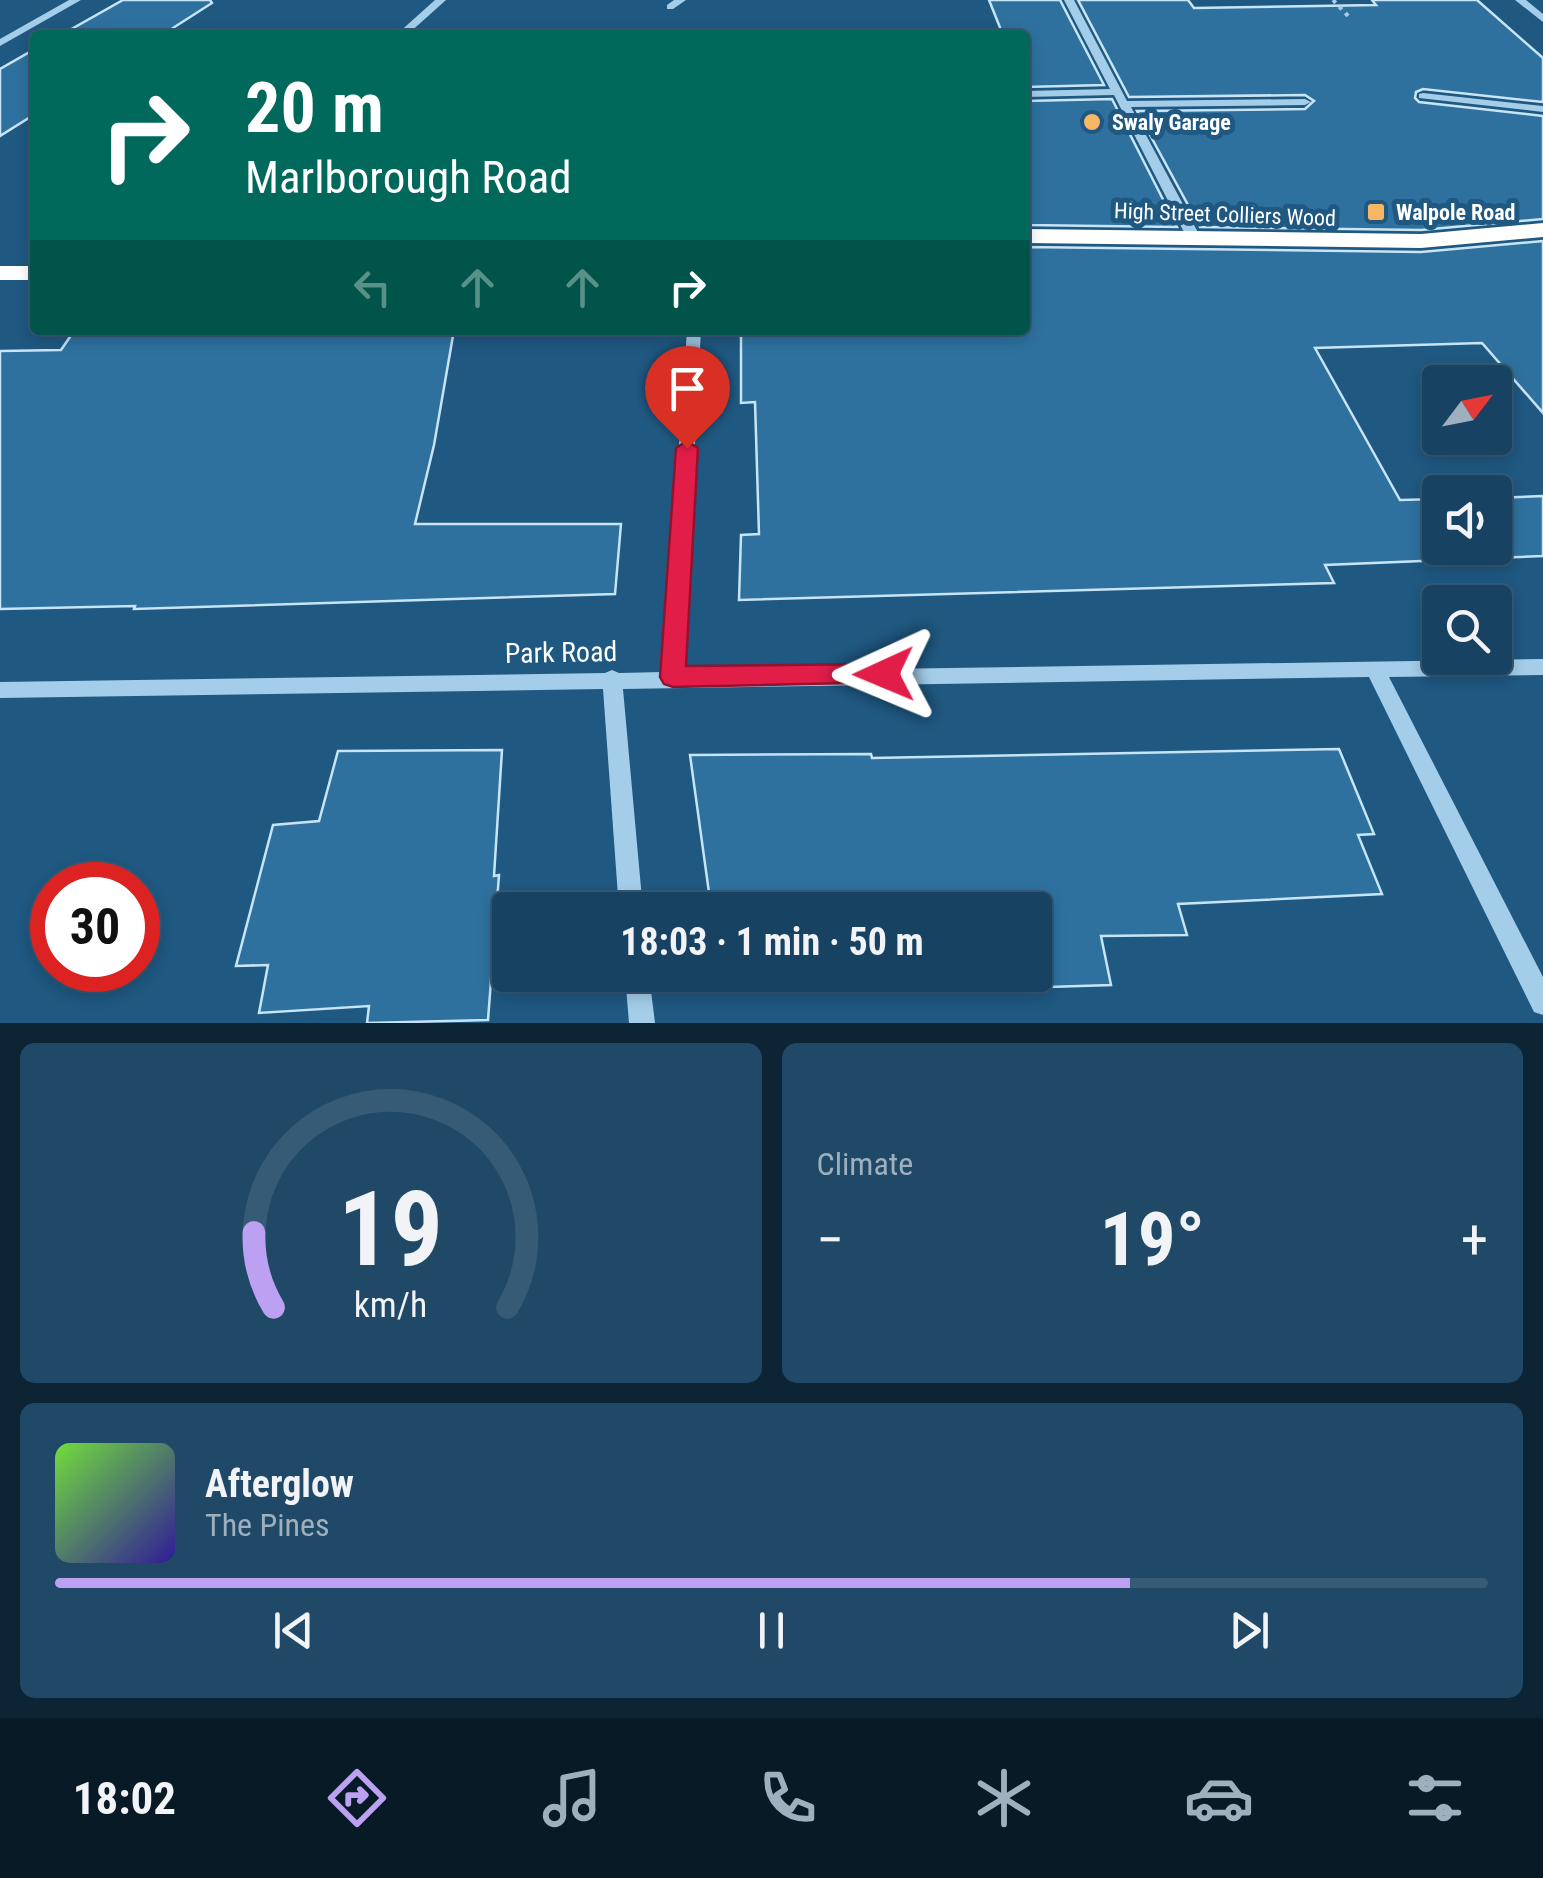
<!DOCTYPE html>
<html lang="en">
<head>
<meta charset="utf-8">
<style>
  :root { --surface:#174261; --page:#204967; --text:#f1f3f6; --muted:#9eb0bd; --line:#365b76; --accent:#bca0f2 }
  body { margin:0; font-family:"Roboto Condensed",sans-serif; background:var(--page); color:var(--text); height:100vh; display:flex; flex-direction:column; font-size:38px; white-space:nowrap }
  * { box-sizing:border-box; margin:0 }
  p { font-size:32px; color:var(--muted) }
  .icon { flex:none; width:55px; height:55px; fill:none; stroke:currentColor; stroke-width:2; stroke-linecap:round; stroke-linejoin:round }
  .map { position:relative; height:1023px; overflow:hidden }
  .details { display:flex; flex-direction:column; gap:20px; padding:20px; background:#0d2435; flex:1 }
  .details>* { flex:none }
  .banner { position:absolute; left:30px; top:30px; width:1000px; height:305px; border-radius:10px; box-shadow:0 5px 15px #0003,0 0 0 2px var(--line); background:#00695c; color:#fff; overflow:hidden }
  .needle { width:65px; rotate:58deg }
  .fabs { position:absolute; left:1422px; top:365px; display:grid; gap:20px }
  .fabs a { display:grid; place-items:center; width:90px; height:90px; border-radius:10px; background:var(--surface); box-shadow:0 5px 15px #0003,0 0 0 2px var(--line); font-size:50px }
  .speed { position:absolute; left:30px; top:862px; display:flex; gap:20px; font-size:50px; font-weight:700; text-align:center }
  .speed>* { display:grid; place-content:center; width:130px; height:130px; border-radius:50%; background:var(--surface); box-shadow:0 5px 15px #0003,0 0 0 2px var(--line); line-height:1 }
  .speed .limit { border:15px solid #d22; background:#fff; color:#111 }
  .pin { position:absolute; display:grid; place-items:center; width:85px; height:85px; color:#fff; margin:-102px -42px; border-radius:50% 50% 50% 0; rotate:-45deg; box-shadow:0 0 10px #0007 }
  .pin .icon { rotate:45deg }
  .me { position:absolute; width:110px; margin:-55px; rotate:269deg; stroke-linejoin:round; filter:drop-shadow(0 0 8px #0008) }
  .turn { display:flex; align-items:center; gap:35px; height:210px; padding:0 50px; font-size:45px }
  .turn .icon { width:130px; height:130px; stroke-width:2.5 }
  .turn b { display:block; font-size:70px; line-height:85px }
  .lanes { display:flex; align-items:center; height:95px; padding:0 50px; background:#0003; justify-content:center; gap:50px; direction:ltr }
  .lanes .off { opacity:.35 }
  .big { font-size:75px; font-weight:700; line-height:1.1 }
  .details .tile { flex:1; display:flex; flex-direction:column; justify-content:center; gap:15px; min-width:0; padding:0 35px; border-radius:15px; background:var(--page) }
  .details .dial { align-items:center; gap:0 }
  .dial svg { height:260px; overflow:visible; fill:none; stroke:var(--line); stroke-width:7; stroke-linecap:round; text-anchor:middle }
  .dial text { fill:var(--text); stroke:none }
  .song { display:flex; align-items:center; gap:30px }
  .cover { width:120px; height:120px; border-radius:15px; background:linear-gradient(135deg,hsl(100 70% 55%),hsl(250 70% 35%)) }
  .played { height:10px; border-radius:5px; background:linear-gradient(90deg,var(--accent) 75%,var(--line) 75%) }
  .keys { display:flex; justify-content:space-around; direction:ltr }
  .heat { display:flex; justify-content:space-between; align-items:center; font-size:55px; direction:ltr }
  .details .tiles { flex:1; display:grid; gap:20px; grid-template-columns:1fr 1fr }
  .tile:last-child { grid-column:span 2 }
  .trip { position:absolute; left:492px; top:892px; width:560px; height:100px; border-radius:10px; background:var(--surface); box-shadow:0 5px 15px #0003,0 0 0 2px var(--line); font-weight:700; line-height:100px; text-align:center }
  .tabs { display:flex; height:160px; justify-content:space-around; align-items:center; background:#091a27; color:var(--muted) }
  .tabs .icon { width:70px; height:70px }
  .tabs .selected { color:var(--accent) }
  .tabs b { font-size:45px; color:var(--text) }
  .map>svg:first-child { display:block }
  .building { fill:#2e719f; stroke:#c8e4f7; stroke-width:2.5 }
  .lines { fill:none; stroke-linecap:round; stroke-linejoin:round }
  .path { stroke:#a4cde9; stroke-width:4; stroke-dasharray:4 5; stroke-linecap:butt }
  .minor { fill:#a4cde9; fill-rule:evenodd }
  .highway { fill:#fff; fill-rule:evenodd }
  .route { fill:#e11d48; stroke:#92132f; stroke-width:2.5 }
  .poi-dot { fill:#f7b764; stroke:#1f5881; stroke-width:4 }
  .labels { text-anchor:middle; stroke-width:10; stroke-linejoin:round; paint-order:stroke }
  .far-poi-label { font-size:22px; font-weight:bold; fill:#fff; stroke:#1f5881; text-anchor:start }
  .far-street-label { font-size:22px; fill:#fff; stroke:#1f5881 }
  .street-label { font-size:28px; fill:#fff; stroke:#1f5881 }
</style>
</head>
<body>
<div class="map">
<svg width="1543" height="1023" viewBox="0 0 1543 1023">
  <rect width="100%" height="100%" fill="#1f5881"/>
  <path class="building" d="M123,0h87l2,3 -50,32h-101z
    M989,0h71l44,85 -79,2v-52h-22z
    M1078,0h110l6,8 182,-3 -4,-5h105l66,58v44l-120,-13 -7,3 -1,6 4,4 124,14v103l-122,11 -221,-3 -63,-116 168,-2 9,-8 -9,-6 -176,2z
    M35,49v65l-35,22v-67z
    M1112,99l65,128 -152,-2v-124z
    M1543,241v172l-61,-70 -167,5 85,152 40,-1v49h55v-50l48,-2v60l-218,9 9,18 -595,17 2,-65 18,-1 -4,-132 -14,1v-73h284v-83l396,5z
    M454,330l-20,115 -19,79h206l-6,70 -481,15 1,-3 -135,3v-258l61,-1 13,-19z
    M1339,749l35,85 -16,1 24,59 -204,10 9,31 -86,1 10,49 -163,5 -1,-15h88v-65h-274v-10h-51l-20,-145 181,-1 1,4z
    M502,750l-8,126 5,-1 -11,145 -121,3 2,-17 -110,7 9,-48 -32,1 37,-141 46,-4 19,-70z"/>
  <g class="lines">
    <path class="path" d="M1333,0l17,18"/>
    <path class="minor" d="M69,0h12l-81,46v-7z
      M435,0h11l-39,35h-11z
      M674,0h12l-13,9h-6v-4z
      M1064,0h10l53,101 178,-2 6,3 -6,3 -174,2 70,131 -2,3h-10l-2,-3 -73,-143 -89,2v-6l85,-2z
      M1515,0h11l17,14v8z
      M1423,93l120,13v6l-124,-14v-4z
      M687,330h14l-18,342 860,-13v16l-154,2 154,300v38l-9,-3 -165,-335 -746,12 20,221h-24l-16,-221 -603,9v-16l605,-9 7,-3 7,3 44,-1z
      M625,975h24l6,48h-26z"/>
    <path class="highway" d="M1543,223v14l-122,11 -396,-5v-14l396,5z
      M0,266h35v14h-35z"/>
  </g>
  <path class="route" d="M687,441l11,7 -12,218 198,-2 9,3 3,7 -3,8 -220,5 -9,-3 -4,-7 16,-229z"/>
  <g class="poi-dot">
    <circle cx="1092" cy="122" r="10"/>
    <rect x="1366" y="202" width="20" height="20" rx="5"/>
  </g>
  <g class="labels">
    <g class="far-poi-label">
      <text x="1112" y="130">Swaly Garage</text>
      <text x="1396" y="220">Walpole Road</text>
    </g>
    <g class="far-street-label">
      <text transform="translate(1225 214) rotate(2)" y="8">High Street Colliers Wood</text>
    </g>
    <g class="street-label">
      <text transform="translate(561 652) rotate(-1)" y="10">Park Road</text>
    </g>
  </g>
</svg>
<div class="fabs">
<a><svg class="needle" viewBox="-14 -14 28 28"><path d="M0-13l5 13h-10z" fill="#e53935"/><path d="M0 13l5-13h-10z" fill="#9eb0bd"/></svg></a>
<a><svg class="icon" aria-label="sound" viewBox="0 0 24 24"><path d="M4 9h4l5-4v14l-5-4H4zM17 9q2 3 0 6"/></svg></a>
<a><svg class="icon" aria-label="search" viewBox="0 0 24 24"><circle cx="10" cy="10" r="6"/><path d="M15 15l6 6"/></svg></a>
</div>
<div class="speed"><div class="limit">30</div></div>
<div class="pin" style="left:687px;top:448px;background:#d93025"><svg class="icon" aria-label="arrive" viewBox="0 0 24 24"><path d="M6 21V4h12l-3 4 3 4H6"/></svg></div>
<svg class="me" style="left:884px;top:674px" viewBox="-20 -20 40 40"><path d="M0-17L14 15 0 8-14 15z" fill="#e11d48" stroke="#fff" stroke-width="4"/></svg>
<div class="trip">18:03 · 1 min · 50 m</div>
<div class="banner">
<div class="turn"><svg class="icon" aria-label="right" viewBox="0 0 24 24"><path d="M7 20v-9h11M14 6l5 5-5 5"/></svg><div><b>20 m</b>Marlborough Road</div></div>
<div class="lanes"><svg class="icon off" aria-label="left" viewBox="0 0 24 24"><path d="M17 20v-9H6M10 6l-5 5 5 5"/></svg><svg class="icon off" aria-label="ahead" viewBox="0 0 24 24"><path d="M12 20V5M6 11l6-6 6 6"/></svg><svg class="icon off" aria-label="ahead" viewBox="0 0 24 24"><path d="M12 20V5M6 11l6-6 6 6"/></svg><svg class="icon" aria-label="right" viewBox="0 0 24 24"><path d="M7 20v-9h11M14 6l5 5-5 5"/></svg></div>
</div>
</div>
<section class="details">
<div class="tiles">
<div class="tile dial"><svg viewBox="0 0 100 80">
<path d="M14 69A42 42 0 1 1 86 69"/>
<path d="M14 69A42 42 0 0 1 8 46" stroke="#bca0f2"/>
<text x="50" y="56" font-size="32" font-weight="700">19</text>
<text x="50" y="72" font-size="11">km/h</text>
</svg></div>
<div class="tile"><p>Climate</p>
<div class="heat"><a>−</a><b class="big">19°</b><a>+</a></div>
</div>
<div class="tile">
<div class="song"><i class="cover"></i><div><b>Afterglow</b><p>The Pines</p></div></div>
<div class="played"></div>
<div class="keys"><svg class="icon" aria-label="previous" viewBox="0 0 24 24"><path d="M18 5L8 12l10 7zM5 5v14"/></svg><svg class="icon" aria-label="pause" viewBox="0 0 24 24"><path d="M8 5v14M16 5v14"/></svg><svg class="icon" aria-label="next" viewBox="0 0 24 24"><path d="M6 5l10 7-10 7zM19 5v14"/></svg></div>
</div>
</div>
</section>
<nav class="tabs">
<b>18:02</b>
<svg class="icon selected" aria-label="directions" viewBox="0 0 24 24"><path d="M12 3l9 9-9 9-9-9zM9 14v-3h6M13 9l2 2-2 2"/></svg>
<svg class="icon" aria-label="music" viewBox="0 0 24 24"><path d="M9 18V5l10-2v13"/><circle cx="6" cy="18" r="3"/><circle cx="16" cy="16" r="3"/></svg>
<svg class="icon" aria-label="phone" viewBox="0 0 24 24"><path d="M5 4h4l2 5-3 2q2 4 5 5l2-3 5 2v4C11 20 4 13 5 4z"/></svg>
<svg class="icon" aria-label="climate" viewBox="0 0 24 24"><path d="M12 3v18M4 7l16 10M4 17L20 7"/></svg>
<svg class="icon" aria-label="car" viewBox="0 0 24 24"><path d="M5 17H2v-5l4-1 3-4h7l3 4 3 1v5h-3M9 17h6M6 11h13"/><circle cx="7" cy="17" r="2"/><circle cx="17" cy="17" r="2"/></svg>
<svg class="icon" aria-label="filters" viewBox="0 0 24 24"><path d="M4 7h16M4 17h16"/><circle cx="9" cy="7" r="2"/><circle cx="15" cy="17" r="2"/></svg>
</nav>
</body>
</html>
